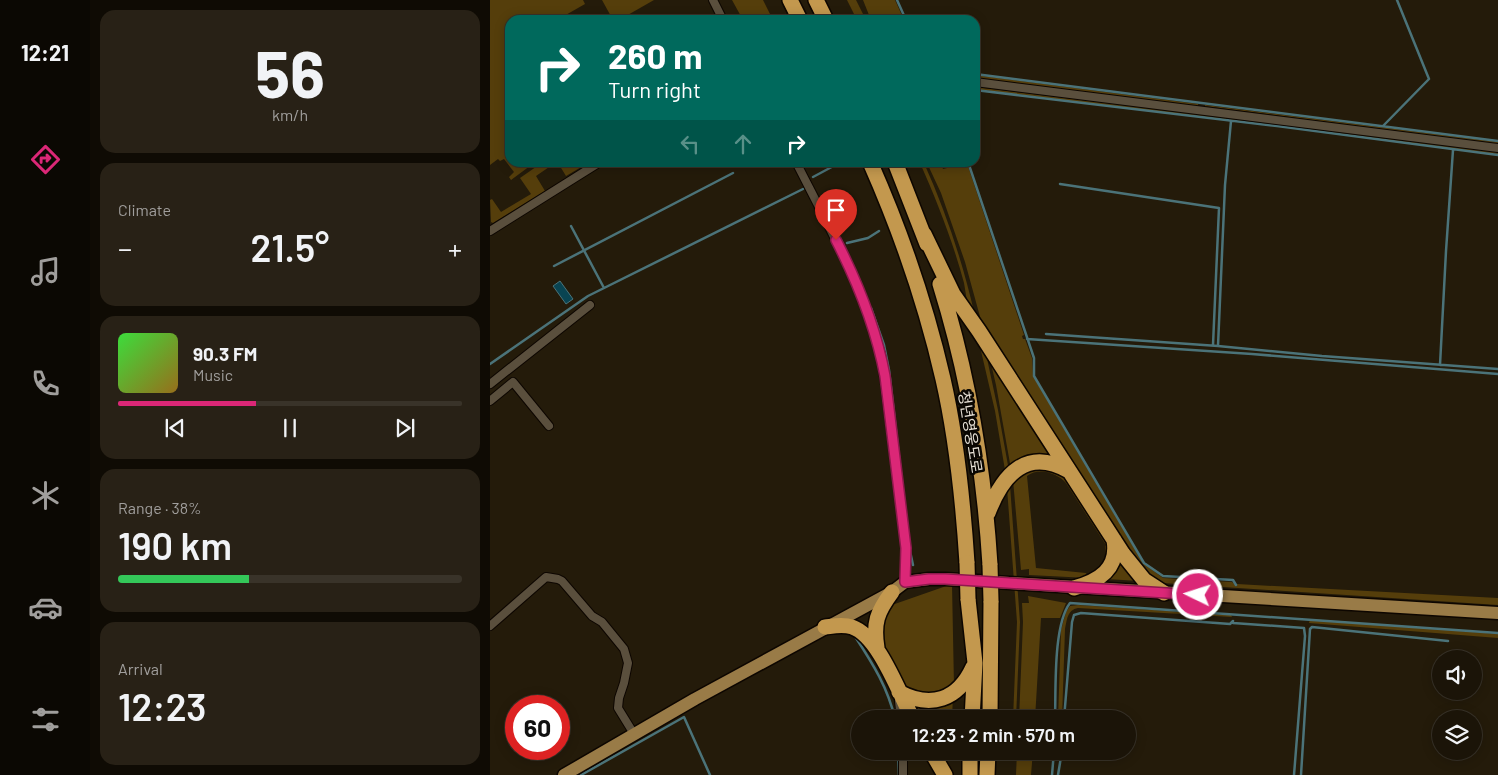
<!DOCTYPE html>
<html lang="en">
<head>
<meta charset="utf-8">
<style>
  :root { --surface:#1b1408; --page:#282116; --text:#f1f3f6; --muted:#a09e9c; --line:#393329; --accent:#db2777 }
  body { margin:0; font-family:Barlow,"Noto Sans KR",sans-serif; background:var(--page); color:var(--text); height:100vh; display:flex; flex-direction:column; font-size:19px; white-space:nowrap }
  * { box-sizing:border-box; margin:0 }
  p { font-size:16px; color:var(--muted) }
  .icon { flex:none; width:28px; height:28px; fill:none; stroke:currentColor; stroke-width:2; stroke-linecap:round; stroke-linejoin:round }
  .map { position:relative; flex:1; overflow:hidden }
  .sheet { display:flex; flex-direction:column; gap:10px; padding:10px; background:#0f0b04; width:400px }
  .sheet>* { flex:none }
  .top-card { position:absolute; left:15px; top:15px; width:475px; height:152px; border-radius:15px; box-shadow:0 2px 12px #0003,0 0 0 1px var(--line); background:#00695c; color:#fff; overflow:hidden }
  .buttons { position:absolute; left:942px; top:650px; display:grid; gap:10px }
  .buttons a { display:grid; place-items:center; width:50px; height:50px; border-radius:50%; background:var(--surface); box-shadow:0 2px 12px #0003,0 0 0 1px var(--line); font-size:25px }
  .speed { position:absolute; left:15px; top:695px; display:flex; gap:10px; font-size:25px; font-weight:700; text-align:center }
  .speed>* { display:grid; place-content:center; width:65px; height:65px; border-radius:50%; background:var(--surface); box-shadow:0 2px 12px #0003,0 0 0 1px var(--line); line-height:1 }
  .speed .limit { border:8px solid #d22; background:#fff; color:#111 }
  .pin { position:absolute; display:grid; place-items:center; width:42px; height:42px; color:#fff; margin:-51px -21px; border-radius:50% 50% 50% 0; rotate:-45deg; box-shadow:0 0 5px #0007 }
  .pin .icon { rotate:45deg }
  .me { position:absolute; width:55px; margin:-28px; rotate:274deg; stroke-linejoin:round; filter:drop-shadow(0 0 4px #0008) }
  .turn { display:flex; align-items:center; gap:18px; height:105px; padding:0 20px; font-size:22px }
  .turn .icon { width:65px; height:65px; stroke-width:2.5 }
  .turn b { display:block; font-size:35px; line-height:42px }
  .lanes { display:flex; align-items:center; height:48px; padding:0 20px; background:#0003; justify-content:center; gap:25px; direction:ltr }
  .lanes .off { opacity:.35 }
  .big { font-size:38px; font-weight:600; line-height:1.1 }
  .sheet .widget { flex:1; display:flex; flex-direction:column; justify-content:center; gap:8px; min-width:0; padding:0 18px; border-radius:15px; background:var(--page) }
  .sheet .dial { align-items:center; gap:0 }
  .dial b { font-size:65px; line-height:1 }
  .song { display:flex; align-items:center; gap:15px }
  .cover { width:60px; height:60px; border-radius:8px; background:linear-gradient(135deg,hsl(120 70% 55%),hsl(40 70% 35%)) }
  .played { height:5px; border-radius:2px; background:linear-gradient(90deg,var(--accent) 40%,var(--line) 40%) }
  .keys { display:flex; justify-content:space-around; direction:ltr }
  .heat { display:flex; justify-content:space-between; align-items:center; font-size:28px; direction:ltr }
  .charge { height:8px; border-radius:4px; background:linear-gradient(90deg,#34c759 38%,var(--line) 0) }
  .trip { position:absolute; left:361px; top:710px; width:285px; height:50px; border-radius:25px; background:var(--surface); box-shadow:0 2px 12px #0003,0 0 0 1px var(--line); font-weight:600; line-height:50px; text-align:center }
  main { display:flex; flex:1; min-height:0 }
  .tabs { display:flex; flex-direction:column; width:90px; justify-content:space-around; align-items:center; background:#0b0803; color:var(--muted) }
  .tabs .icon { width:35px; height:35px }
  .tabs .on { color:var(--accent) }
  .tabs b { font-size:22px; color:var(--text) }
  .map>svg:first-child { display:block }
  .green { fill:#553e0b }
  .water { fill:#094452; stroke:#4b7379 }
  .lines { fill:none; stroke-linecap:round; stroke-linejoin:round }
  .stream { stroke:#4b7379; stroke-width:2.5 }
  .street-casing { stroke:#0d0600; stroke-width:10 }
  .primary-casing { stroke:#0d0600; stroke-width:15 }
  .highway-casing { stroke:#0d0600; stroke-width:18 }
  .street { stroke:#5a4f3d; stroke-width:8 }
  .primary { stroke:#997b47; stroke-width:12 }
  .highway { stroke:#c3984e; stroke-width:15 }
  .highway-bridge-casing { stroke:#0d0600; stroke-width:18; stroke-linecap:butt }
  .highway-bridge { stroke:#c3984e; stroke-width:15 }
  .route-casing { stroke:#8e194d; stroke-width:12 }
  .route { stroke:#db2777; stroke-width:9 }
  .labels { text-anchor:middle; stroke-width:5; stroke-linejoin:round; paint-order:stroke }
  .street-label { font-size:15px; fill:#e6e0d5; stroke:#0a0702 }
</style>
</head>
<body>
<main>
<nav class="tabs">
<b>12:21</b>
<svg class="icon on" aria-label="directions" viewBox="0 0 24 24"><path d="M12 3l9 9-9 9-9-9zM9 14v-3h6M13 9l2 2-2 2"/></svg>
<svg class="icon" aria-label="music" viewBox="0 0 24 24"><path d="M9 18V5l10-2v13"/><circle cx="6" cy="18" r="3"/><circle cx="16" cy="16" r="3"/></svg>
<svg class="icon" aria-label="phone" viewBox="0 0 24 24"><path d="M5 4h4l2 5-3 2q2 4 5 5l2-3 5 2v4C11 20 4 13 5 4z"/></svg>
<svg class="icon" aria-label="climate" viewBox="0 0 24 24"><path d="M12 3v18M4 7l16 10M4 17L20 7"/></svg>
<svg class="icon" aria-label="car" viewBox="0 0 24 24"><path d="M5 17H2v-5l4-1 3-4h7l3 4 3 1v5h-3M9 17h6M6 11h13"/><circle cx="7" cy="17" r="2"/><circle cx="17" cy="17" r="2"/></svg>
<svg class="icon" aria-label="filters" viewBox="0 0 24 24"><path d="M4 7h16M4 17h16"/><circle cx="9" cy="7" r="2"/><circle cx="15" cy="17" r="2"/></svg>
</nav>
<section class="sheet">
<div class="widget dial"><b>56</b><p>km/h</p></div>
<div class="widget"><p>Climate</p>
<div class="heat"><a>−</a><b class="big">21.5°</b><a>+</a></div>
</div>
<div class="widget">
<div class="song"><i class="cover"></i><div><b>90.3 FM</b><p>Music</p></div></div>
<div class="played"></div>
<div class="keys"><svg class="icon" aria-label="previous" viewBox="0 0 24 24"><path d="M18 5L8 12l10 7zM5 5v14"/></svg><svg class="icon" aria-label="pause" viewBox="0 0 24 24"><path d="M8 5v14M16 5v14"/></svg><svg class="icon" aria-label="next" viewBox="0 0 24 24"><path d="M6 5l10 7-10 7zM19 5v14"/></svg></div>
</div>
<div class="widget"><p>Range · 38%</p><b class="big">190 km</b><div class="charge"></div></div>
<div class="widget"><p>Arrival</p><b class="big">12:23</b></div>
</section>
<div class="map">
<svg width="1008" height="775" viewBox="0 0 1008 775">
  <rect width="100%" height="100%" fill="#241b0a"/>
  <path class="green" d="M0,0h93l2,4 -28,16h-47v142l24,1 -23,17 -2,-3 5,-5 -10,-13 -4,2 -2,-2 -8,6z
    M112,0h52l-35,20h-6z
    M242,0h31l10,20h-30z
    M357,0h9l10,20h-9z
    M373,0h32l9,20h-33z
    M485,75l223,29v2l-223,-28z
    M485,87l251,31v2l-251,-31z
    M715,105l293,37v2l-293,-38z
    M740,118l268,34v2l-268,-34z
    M53,162l45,1 -22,13 -8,-13h-3l-19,13 9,15 -52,32 -2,-1 -1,-22 2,-1 9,13 30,-18 -11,-16z
    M430,163h4c22,49 39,100 51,153 -8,-7 -9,-22 -11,-33 -11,-41 -27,-82 -44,-120z
    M437,163h21h-4l-2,3 1,3 24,-6 57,172 -2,1 1,3h2l7,19 1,18 110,187 20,15 69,4 4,3 1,-1 261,14v7l-336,-22 -22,-15 -158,-244 -17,-62 -24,-69z
    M488,338l7,11 13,61 11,61 -3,5 -11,-65z
    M498,351l72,110 -49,8 -15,-84z
    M543,467l30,4 50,76 -11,19 4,-10 -1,-10 1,-1 -40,-62c-9,-10 -27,-16 -39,-7l9,92 50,5 2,5 -59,-3v-6l-8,1 -8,-90z
    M520,485l10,137 -4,97h-3l4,-97 -10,-134z
    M629,557l20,24 -33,-2z
    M462,584l2,102 -3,3 -27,7 -17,-9 -21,-37 -3,-9 -1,-14 7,-21z
    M538,596l38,7 -6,15h-19l-6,101h-16l4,-97 -1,-19h7z
    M588,605l153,10 1,2 -154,-9c-11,2 -11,12 -13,21l-3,90h-4l3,-89 5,-18 4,-6z
    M820,619l188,15v4l-189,-15z
    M463,695l-1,24h-33l-9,-17z
    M527,751h16l-2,24h-15z"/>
  <path class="water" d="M70,281l13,18 -7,5 -13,-18z"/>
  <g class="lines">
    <path class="stream" d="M407,0l9,20
      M485,74l523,67
      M485,90l302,36 221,29
      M893,126l46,-47 -32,-79
      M478,162l66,196v18l110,187 19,13 70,4 3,5
      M455,165l14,-3
      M323,177l28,-15
      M570,184l159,24 -6,137
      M81,226l33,62
      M357,243l21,-5 11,-7
      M64,266l179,-93
      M381,308l13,37 5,25 21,181 3,14
      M556,334l172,12 104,10 176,13
      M537,339l225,15 246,20
      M728,346l7,-161 6,-64
      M0,364l98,-68 215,-107
      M950,365l6,-114 7,-101
      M743,623l71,5 1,8 -11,139
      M366,638c17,26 32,50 39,81
      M565,719c1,-29 -2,-94 15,-116l428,30
      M574,719l8,-97 2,-7 7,-2 149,11 3,-3
      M408,751l1,24
      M91,775l103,-58 26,58
      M562,775l2,-24
      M568,775l4,-24
      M811,775l9,-146 2,-2 136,14"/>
    <defs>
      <path id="street" d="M223,0l10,20
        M485,82l523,66
        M306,162c32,63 66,124 85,192l25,194 -1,34
        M0,231l110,-69
        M0,384l100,-79
        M0,401l23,-19 36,44
        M0,626l56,-49 12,2 4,2 30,35 10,6 22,27 4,14 -4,20 -5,15 -1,10 16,26
        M409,701l2,18
        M413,775v-24"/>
      <path id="primary" d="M74,775l131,-76 197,-107 13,-10 24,-3h16l553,34"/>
      <path id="highway" d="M300,0l10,20
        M326,0l10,20
        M380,162c31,70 56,143 73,217 14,61 20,122 24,184
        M405,162l32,82
        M434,234l29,60 26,37 144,223 21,26 20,13
        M450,284c29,93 44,184 50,281
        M498,513c15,-39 39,-66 81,-42
        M584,588c25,-7 45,-19 40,-48
        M478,599l7,64 -3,56
        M335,627c9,-1 18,-3 27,0 27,9 47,67 61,92
        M387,648c-4,-25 0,-36 15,-56
        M409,692c32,17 59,8 74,-25
        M500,719l1,-118
        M441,751l14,24
        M480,775v-24
        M497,775l1,-24"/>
    </defs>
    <use href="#street" class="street-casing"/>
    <use href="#primary" class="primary-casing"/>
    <use href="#highway" class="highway-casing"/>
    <use href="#street" class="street"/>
    <use href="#primary" class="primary"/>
    <use href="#highway" class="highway"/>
    <defs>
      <path id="highway-bridge" d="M477,563l1,36
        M500,565l1,36"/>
    </defs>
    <use href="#highway-bridge" class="highway-bridge-casing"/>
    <use href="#highway-bridge" class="highway-bridge"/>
  </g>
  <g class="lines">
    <defs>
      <path id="route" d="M346,240c22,43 40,88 49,136l21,172 -1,34 24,-3h16l253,16"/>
    </defs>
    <use href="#route" class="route-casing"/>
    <use href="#route" class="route"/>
  </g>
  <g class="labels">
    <g class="street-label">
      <text transform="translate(480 432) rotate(81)" y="5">청년영웅도로</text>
    </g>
  </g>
</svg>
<div class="buttons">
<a><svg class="icon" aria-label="sound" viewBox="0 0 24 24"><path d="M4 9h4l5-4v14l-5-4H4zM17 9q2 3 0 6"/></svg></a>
<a><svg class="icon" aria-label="layers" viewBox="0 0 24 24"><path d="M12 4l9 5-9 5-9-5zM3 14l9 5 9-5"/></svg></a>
</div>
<div class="speed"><div class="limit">60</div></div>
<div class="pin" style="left:346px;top:240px;background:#d93025"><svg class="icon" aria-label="arrive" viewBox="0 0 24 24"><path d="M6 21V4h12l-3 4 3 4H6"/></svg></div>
<svg class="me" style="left:708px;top:595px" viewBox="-20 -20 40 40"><circle r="17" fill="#db2777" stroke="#fff" stroke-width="3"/><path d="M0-11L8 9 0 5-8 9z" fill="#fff"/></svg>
<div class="trip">12:23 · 2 min · 570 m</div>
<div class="top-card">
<div class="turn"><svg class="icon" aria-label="right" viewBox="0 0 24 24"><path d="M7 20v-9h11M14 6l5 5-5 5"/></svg><div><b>260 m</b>Turn right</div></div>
<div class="lanes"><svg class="icon off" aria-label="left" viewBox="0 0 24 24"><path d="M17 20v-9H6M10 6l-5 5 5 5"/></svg><svg class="icon off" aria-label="ahead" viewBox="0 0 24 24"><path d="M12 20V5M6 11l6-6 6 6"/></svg><svg class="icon" aria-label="right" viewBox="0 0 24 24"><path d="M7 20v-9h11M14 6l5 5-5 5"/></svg></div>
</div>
</div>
</main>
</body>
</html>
